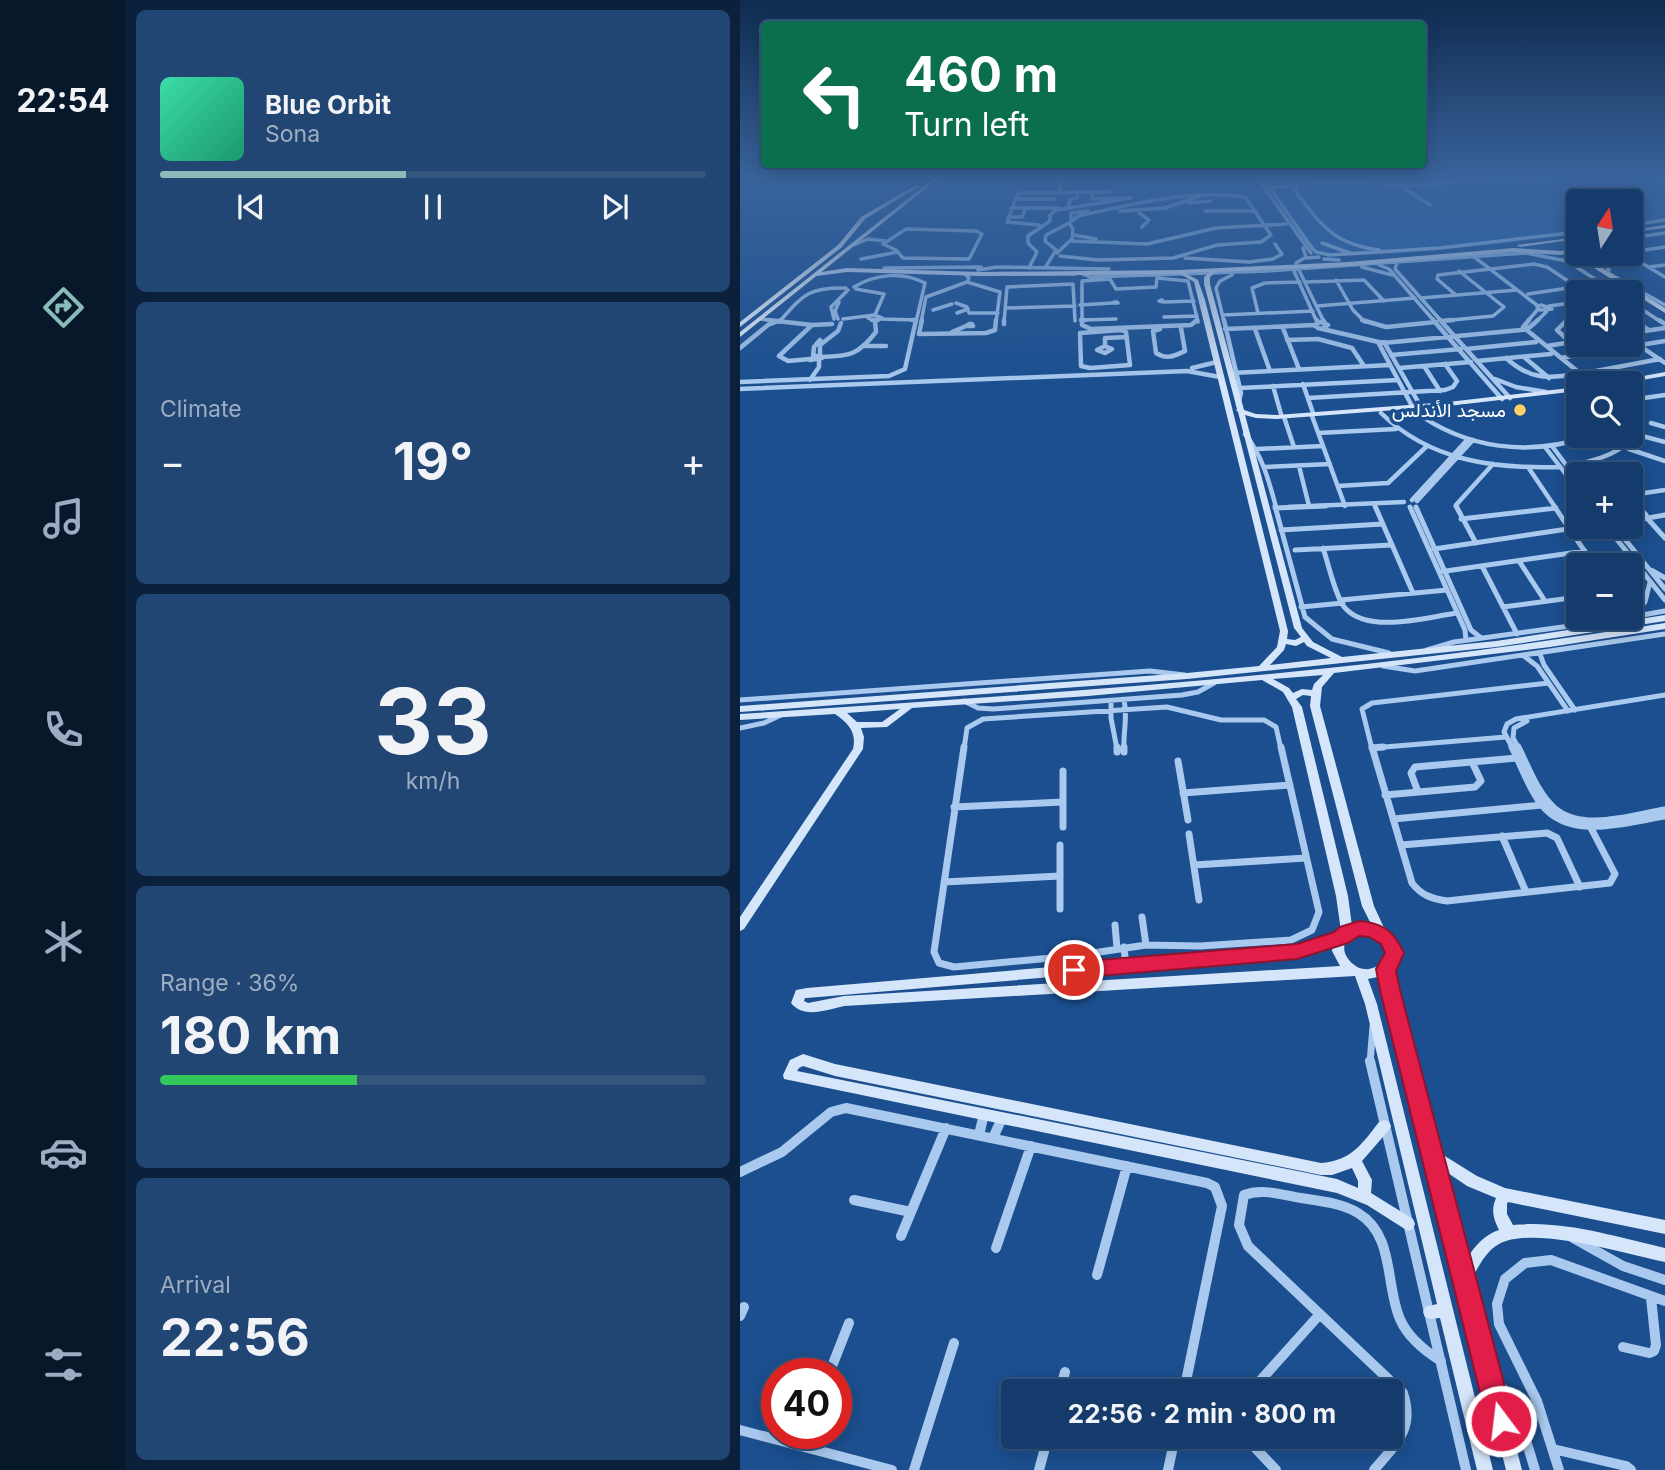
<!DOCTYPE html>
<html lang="en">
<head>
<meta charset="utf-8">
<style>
  :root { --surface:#143b6b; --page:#214673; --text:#f1f3f6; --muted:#9dadc1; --line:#33557e; --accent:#8bbbb9 }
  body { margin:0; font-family:Inter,Vazirmatn,sans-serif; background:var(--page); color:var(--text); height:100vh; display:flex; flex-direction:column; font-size:26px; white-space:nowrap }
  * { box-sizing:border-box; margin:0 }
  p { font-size:23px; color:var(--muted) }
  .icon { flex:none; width:38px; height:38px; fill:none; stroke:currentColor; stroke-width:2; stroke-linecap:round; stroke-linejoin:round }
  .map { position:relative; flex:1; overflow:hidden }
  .drawer { display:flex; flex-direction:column; gap:10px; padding:10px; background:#0b203b; width:614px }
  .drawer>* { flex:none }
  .banner { position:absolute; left:21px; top:21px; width:665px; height:147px; border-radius:7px; box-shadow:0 4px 18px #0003,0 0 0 2px var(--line); background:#0b6e4f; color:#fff; overflow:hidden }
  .needle { width:46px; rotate:12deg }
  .fabs { position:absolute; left:826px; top:189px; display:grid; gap:14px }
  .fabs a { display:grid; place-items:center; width:77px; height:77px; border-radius:7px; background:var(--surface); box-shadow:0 4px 18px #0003,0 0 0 2px var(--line); font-size:35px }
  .speed { position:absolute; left:21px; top:1358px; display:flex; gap:14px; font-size:35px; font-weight:700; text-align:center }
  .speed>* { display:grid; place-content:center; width:91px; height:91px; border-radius:50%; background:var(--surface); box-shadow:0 4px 18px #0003,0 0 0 2px var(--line); line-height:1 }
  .speed .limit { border:10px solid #d22; background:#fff; color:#111 }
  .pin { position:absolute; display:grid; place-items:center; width:60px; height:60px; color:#fff; margin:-30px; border:4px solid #fff; border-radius:50%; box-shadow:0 2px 7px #0007 }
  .me { position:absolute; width:77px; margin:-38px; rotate:345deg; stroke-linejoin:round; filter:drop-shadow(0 0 5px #0008) }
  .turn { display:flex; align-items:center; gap:24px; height:147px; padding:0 28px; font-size:32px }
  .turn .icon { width:91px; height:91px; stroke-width:2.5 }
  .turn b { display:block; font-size:49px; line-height:60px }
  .big { font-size:52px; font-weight:700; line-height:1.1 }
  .drawer .widget { flex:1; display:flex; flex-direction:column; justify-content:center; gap:10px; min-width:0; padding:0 24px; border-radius:10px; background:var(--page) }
  .drawer .dial { align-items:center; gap:0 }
  .dial b { font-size:91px; line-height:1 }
  .song { display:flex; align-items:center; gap:21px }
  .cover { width:84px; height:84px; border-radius:10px; background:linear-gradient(135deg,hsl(160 70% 55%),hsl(160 70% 35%)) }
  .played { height:7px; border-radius:4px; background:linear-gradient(90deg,var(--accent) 45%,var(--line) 45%) }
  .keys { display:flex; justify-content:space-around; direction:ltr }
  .heat { display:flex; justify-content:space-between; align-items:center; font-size:38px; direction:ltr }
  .charge { height:10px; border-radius:5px; background:linear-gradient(90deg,#34c759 36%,var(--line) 0) }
  .trip { position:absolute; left:261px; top:1379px; width:402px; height:70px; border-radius:7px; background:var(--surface); box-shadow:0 4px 18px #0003,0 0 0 2px var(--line); font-weight:700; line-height:70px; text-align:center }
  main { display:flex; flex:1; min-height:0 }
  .tabs { display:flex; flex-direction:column; width:126px; justify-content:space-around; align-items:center; background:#08182b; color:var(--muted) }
  .tabs .icon { width:49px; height:49px }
  .tabs .on { color:var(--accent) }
  .tabs b { font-size:32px; color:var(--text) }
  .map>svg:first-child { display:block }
  .green { fill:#2461a8 }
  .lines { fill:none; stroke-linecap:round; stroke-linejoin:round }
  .street-far4 { stroke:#a9c9ee; stroke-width:3.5 }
  .street-far3 { stroke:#a9c9ee; stroke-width:4.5 }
  .street-far2 { stroke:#a9c9ee; stroke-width:5 }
  .street-far1 { stroke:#a9c9ee; stroke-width:7 }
  .street { stroke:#a9c9ee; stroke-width:10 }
  .secondary { fill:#d6e6fa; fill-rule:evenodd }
  .primary { fill:#f0f6ff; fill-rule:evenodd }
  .route { fill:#e11d48; stroke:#92132f; stroke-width:2 }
  .poi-dot { fill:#ffd166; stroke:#1b4f8f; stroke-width:2.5 }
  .labels { text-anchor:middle; stroke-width:7; stroke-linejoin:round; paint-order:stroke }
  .far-poi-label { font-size:19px; fill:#fff; stroke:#1b4f8f; text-anchor:end }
</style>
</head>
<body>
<main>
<nav class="tabs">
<b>22:54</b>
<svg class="icon on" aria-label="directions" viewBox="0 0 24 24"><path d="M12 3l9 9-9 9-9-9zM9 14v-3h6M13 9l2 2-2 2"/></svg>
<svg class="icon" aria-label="music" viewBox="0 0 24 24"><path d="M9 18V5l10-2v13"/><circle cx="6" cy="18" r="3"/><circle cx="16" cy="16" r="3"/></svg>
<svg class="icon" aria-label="phone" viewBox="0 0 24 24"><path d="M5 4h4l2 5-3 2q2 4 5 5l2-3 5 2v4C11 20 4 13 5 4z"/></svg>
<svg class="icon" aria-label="climate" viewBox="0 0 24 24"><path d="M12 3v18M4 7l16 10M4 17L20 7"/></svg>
<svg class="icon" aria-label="car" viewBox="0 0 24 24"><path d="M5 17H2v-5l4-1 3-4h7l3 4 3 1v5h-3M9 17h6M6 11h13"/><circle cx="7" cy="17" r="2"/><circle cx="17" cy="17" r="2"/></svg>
<svg class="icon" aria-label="filters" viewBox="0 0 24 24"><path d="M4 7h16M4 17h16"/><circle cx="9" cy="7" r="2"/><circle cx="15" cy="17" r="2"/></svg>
</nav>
<section class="drawer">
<div class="widget">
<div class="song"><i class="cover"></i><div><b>Blue Orbit</b><p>Sona</p></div></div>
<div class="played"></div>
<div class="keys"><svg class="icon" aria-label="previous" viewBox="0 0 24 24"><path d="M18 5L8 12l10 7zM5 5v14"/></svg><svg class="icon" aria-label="pause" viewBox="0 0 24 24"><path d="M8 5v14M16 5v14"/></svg><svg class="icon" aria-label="next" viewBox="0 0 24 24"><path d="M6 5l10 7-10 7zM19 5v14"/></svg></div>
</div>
<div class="widget"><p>Climate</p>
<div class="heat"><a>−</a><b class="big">19°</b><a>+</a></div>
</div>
<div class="widget dial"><b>33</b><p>km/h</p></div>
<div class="widget"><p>Range · 36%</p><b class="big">180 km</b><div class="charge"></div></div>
<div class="widget"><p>Arrival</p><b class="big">22:56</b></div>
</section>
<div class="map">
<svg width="925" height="1470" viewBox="0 0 925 1470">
  <rect width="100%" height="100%" fill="#1b4f8f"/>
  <path class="green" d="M520,178h405v44l-34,5v-26h-53v34c-42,4 -237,31 -265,16 -13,-8 -41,-58 -53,-73z"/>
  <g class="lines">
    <path class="street-far4" d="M517,178l54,75
      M523,178l49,70 4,4 14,3 110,-7 138,-16
      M765,178l35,3 -3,-3
      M561,184l42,-2 64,4 92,-8
      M557,186l-2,3 3,6c26,33 37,49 81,55
      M531,187l23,-1
      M662,187l28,18
      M319,190l3,-12
      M275,199h39
      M449,203l22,-2
      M329,206l1,-7 7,-1 1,-6
      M271,208h47
      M380,211l45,-3 36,-12
      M465,211h51
      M399,213l10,7 -7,7
      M268,217h14l4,-9
      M331,220v-7l17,-2
      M299,225l-32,-3 11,-29 93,-1
      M891,225l34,-5
      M166,229l70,2 6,3 -13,25 -66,-1 -7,-8 -13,-6z
      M334,235l22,4
      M891,238l34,-5
      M331,241l76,3 69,-16 70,-4
      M582,243l28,10
      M114,245l14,-6 17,2
      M891,252l34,-5
      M317,253l15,-14 1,-10 -4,-6 9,-7c56,-12 110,-27 167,-19l26,38 -10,7 -44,3 -44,13 -75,2 -38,-4
      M864,254v8l5,8
      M887,254l38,23
      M733,256l65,50
      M863,256l14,-2
      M445,258l64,4 24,-3 9,-5 -7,-10
      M565,258l14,-1
      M121,259l37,-7
      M584,259l15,1
      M556,263l10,-6 -3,-9
      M657,263l-2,6 47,53
      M639,265l10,4 46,53
      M854,265l71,40
      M622,267l30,8
      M909,267l16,-2
      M144,268l97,-1
      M289,268l8,-16 -9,-9v-7l22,-15v-6l6,-5 75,-12 -39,1v-7
      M305,268l11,-18 -11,-9 1,-6 23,-12
      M558,268l26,54
      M553,269l24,53
      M238,270l19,-3 112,2
      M225,274l4,4 -2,4
      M269,274h66
      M343,274l7,3 177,-6 259,-18 41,8 48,31
      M596,280l17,30 12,12
      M227,282l33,10 -4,30
      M565,282l59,-2 20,21
      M114,287c22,-13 48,-16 71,-4l-9,39
      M116,289l28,5 -9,21
      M788,294l74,-11
      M716,295l-19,-16 1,-4 96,-11 13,3 30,20
      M681,298l96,-8
      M422,300l2,2 -5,-1z
      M375,302h2l1,1h-6z
      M424,302l30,-1
      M891,302l30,20
      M216,303l11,4 2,6h29
      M340,305l32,-2
      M801,305l11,4 -12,1 -3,-3z
      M577,306l98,-8
      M809,306l29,-4
      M265,308l70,-2
      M193,310l19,-6
      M217,313l11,-4
      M518,313l-6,-25 13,-5 35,-1
      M483,315l90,-4
      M424,317l33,-1
      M891,318l5,4
      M21,319l22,3
      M94,319l-3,-12 17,-17
      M98,319l-3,-8 4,-9
      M103,319l31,-4 8,3 -7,3 -7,-3 1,-2
      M141,319l35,1
      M341,320l35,-1
      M701,321l52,-5 11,-9 -45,-36
      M39,322c24,-27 29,-35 67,-34
      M181,322l5,-25 41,-15
      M264,322l3,-35 66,-3 2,37
      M342,322v-41l28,-2 6,10 40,-2 1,-9 31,3 10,41
      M484,322l-8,-34 4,-7 12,-6
      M787,322l11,-13
      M796,322l11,-11
      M825,322l4,-4 9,-1"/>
    <path class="street-far3" d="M28,320l44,5 20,-1
      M132,320h6
      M172,320h4
      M182,320l-3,14 67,-1 9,-3 1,-10
      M341,320h4
      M342,320v5l9,4 100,-4 6,-5
      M484,320l17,73 -3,12
      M577,320l1,3
      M583,320l2,3
      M622,320l24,7 50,-5
      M693,320l69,79
      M700,320l70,78
      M827,320l-10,10 14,13
      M894,320l15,10
      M919,320l6,4
      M701,321l12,-1
      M229,324h3l1,2h-7z
      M264,324v-4
      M783,327l6,-7
      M783,327l69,56
      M543,328l16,41
      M583,328l5,-3 -7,-3 -7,3 4,3 65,15 138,-13 9,-3 8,-7
      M420,329l-7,2 3,22c11,7 18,3 29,-2l-4,-23
      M485,329l89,-4
      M515,329l15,42
      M381,330l5,2 4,33 -40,3 -9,-2 -1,-33z
      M212,332l14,-6
      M891,333l34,-5
      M547,340l31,-1 34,9 12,18
      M638,342l35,66
      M644,342l37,65
      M125,346h21
      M365,346l7,3 -7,4 -8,-3z
      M365,346v-8l22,-1
      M807,346l31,-5
      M0,348l28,-23 13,-5
      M903,348l22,15
      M726,349l70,-7
      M651,355l70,-6
      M76,356l6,2 -12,2z
      M80,356v-11l18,-14 3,-8
      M73,357l1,-10 6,-7
      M82,357c28,-1 36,-2 54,-25l-1,-11
      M784,357l25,21
      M766,358c23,21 41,21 70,16
      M821,358l104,-17
      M70,359l-22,2 -9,-5 33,-31
      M737,361l74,-7
      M684,366l16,25
      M452,368l25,-6
      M659,368l72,-6
      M491,373l159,-8
      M840,374l80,-15
      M755,379l21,8 30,5
      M70,380l9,-13v-7
      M0,382l149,-6 16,-7 11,-49
      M563,384l10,29
      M533,386l8,28
      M500,388l158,-8
      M0,389l447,-18 33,6
      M568,398l137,-8 8,-3 4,-6 -12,-17
      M904,398l21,-3
      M674,411c52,38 115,46 176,25
      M641,413c49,48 113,56 179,54
      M572,416l33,90
      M544,417l10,30
      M911,423l14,4
      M578,433l78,-4
      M891,433l34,9
      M505,434c17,21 24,47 31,73
      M812,446l26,35
      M805,447l33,43
      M517,449l66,-3
      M889,449l36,12
      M859,461l12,13
      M559,466l10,40
      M827,466c48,-8 91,-26 64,-81
      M524,467l66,-3
      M788,467l27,40
      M598,486l50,-3 39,-37
      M891,495l34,-5
      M891,497l9,10
      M672,500l56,-61
      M677,501l56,-61
      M548,507l116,-5
      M717,507l-1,-2 37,-41"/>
    <path class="street-far2" d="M535,506l30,111 27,22 57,14
      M635,506l38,87
      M716,506l20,37
      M814,506l40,59
      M898,506l8,9
      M670,507l55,123 1,10
      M676,507l55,123 9,7
      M535,508l51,-2
      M907,518l18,20
      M721,519l95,-11
      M891,521l34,-6
      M867,527l58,73
      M875,527l50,62
      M541,530l102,-6
      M583,548c5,14 13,52 23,61 24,25 81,8 111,4
      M694,549l147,-22
      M555,550l97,-5
      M779,561l26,40
      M742,566l35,68
      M911,570l14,8
      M699,572l146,-21
      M601,600l106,-10
      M561,607l42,-4
      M763,607l75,-10
      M891,615l14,-13 5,-20
      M891,617l34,-6
      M687,650l27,-8 174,-24
      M800,654l4,11 31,45
      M784,656l13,10 31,45
      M643,666l32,5 250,-37
      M0,700l410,-29 35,4
      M224,701l14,7 15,1 189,-14 16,-3 16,-9
      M371,701v17l6,31
      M0,728l24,-5 19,-9
      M632,748l134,-11
      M224,749l3,-21 16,-9 184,-12 54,13h43l12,7 5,22
      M384,749c-1,-18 4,-31 0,-49
      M632,749l-10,-40 10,-6 177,-20
      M773,749l-9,-17 3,-8 9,-5 149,-24
      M779,749l-6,-11 1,-10 13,-7"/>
    <path class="street-far1" d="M224,747l-30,205 5,11 15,4 119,-11 73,-11 54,1 91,-6 21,-10 7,-18 -38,-165
      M377,747v5
      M384,747v5
      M632,747l40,136c9,12 20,16 35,18l163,-18 5,-9 -24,-46
      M772,747c9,18 17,42 30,58 29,36 85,17 123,11
      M778,747c10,20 19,46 36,61 28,25 79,7 111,2
      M632,748l11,-1
      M438,761l10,59
      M323,771v56
      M678,792l-7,-19 4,-6 102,-9
      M443,793l107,-8
      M645,795l90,-8 6,-6 -9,-19
      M214,807l109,-5
      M653,819l149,-14
      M449,834l10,66
      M762,836l24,56
      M320,845v64
      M661,845l146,-12 10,5 23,49
      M454,865l112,-7
      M204,882l116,-6
      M402,917l4,28
      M375,925l2,23
      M384,947l2,19
      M630,1063l3,-37"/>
    <path class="street" d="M630,1061l96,409
      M239,1135l5,-21
      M253,1138l9,-20
      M0,1172l42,-20 49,-40 15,-4 361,75 8,4 7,19 -38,185
      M114,1200l57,12
      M161,1236l45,-108
      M833,1238l50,28 42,14
      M256,1248l35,-102
      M357,1275l30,-109
      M0,1316l4,-9
      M883,1347l26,6 5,-2 2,-6 -5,-47
      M89,1374l20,-51
      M754,1377l22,30 19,63
      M320,1391l5,-19
      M511,1391l69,-77
      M0,1430l152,40
      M505,1437l31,33
      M465,1439l2,-2
      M62,1446l5,-13
      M813,1449l73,17 5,4
      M174,1470l40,-127
      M299,1470l9,-33
      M428,1470l7,-33
      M634,1470c22,-26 41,-41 29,-77l-155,-147 -9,-21 5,-30c18,-7 38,0 57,3 19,3 41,5 57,15 37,22 27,72 42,106 8,19 25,32 41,42
      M819,1470l-22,-69 -38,-77 -2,-20 8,-25 20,-16 26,-3 114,41"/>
    <path class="secondary" d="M925,225v3l-34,4v-2z
      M838,237v2l-58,8 -3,-2z
      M774,248l47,3 17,-3v3l-17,4 -47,-3 -166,14 -132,6 -6,5v7l34,126 12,4 21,1 171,-13 130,-15v4l-130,15 -171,13 -21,-1 -11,-3 57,213 11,14 29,15 154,-16 169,-26v6l-169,26 -309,32 -447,33v-6l447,-33 72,-7 18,-19 3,-16 -86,-349 -14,-8 -199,2 -134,-4 -30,4 -2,-1v-2l32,-5 134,4 197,-2 170,-8zM470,272l-6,5v7l33,125 -1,1 2,2 56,216 7,9 -6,3 -8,-1 1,-8 -83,-331 -7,-20 -13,-7zM564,642l3,4 24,12 -61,7 14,-15 2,-6 10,2z
      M838,254h6l6,7 75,47v5l-79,-50z
      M925,372v4l-40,7h-12l3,-2z
      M925,623v6l-115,18 -216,26 -12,14 -2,19 54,200 11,24 15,19 -3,14 -5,6 48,184 37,23 28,12 160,32v14l-157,-32 -1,2v10l6,11c52,-5 102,12 152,23v14c-39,-8 -131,-37 -166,-18 -13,7 -20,22 -27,34l50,192h-16l-78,-309 -3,-5 1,-3 -44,-177 -14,3 9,25 116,466h-16l-37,-152 -10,1 -5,-2 -2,-5 2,-5 12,-3 -72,-300 -10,-28 -511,30c-18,4 -40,13 -53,-3l5,-13 11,-2 490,-42 41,-12 3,-3 -5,-35 -44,-189 -9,-15 -21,-12 -174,16 -176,12 -25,19 -26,1 3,9 -1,12 -119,180 -4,2v-14l113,-168c4,-17 -5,-26 -18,-35l-95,6v-6c193,-13 387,-25 579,-45 116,-12 231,-28 346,-46zM583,675l-9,9 -2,6 -10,-1 -9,4 -4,-5 -16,-9zM563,695l8,1 -1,10 52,200 10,20 -8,-3 -12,3 -4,-30 -46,-189 -6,-8zM160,709l-18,13h-25l-10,-9zM624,933l13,3 11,14 -2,10c-7,5 -13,10 -22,9 -12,-1 -27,-19 -16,-30 4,-5 10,-5 16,-6zM593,945l-1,6 8,15 -496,30 -36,7 -4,-2 1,-3h2l490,-42zM705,1171l22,15 29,12c-5,12 -3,20 3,32 -15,5 -23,15 -32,28z
      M63,1054l32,10 486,99c30,-2 41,-19 58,-41l5,-2 5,2 2,4 -2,4 -27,31 10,19 -1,13 42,26 2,5 -2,5 -5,2 -41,-26 -30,-12 -553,-114 -1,-4 7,-15zM63,1066l32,10 486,99h11l20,-7 6,13v7l-21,-9 -540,-108 2,-3z"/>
    <path class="primary" d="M194,178h5l-199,159v-5z
      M176,185l4,1 -55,33 -23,28 -102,80v-5l98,-77 23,-28z"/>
  </g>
  <linearGradient id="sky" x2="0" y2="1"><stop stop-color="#0f2b4f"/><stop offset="0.46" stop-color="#39639b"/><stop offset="1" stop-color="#39639b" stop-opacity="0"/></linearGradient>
  <rect width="925" height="384" fill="url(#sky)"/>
  <path class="route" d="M619,921c24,2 35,10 45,32l-8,18 4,19 114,431 -4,9 -9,4 -10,-4 -4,-9 -107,-431 -4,-21 9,-16 -4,-9 -12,-7 -10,-1 -11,7 -51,16 -223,19 -7,-2 -3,-6 3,-6 7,-2 223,-18 37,-12 6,-5z"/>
  <circle class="poi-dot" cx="780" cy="410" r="7"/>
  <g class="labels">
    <g class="far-poi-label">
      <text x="766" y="417">مسجد الأندلس</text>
    </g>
  </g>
</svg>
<div class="fabs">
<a><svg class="needle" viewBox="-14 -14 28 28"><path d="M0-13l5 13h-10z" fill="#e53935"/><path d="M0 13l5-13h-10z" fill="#9dadc1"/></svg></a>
<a><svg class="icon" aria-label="sound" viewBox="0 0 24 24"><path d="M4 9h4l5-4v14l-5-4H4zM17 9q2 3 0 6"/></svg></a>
<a><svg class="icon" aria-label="search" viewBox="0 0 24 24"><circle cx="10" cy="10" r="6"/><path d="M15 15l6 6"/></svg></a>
<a>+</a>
<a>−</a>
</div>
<div class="speed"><div class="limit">40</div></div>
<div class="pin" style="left:334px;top:970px;background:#d93025"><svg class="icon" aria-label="arrive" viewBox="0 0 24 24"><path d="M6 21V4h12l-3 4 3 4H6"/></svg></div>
<svg class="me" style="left:761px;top:1421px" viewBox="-20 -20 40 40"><circle r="17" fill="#e11d48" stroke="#fff" stroke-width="3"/><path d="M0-11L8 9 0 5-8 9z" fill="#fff"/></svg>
<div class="trip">22:56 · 2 min · 800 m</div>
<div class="banner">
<div class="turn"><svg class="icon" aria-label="left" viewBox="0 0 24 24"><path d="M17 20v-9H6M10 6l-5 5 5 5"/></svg><div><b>460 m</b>Turn left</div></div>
</div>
</div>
</main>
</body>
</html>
